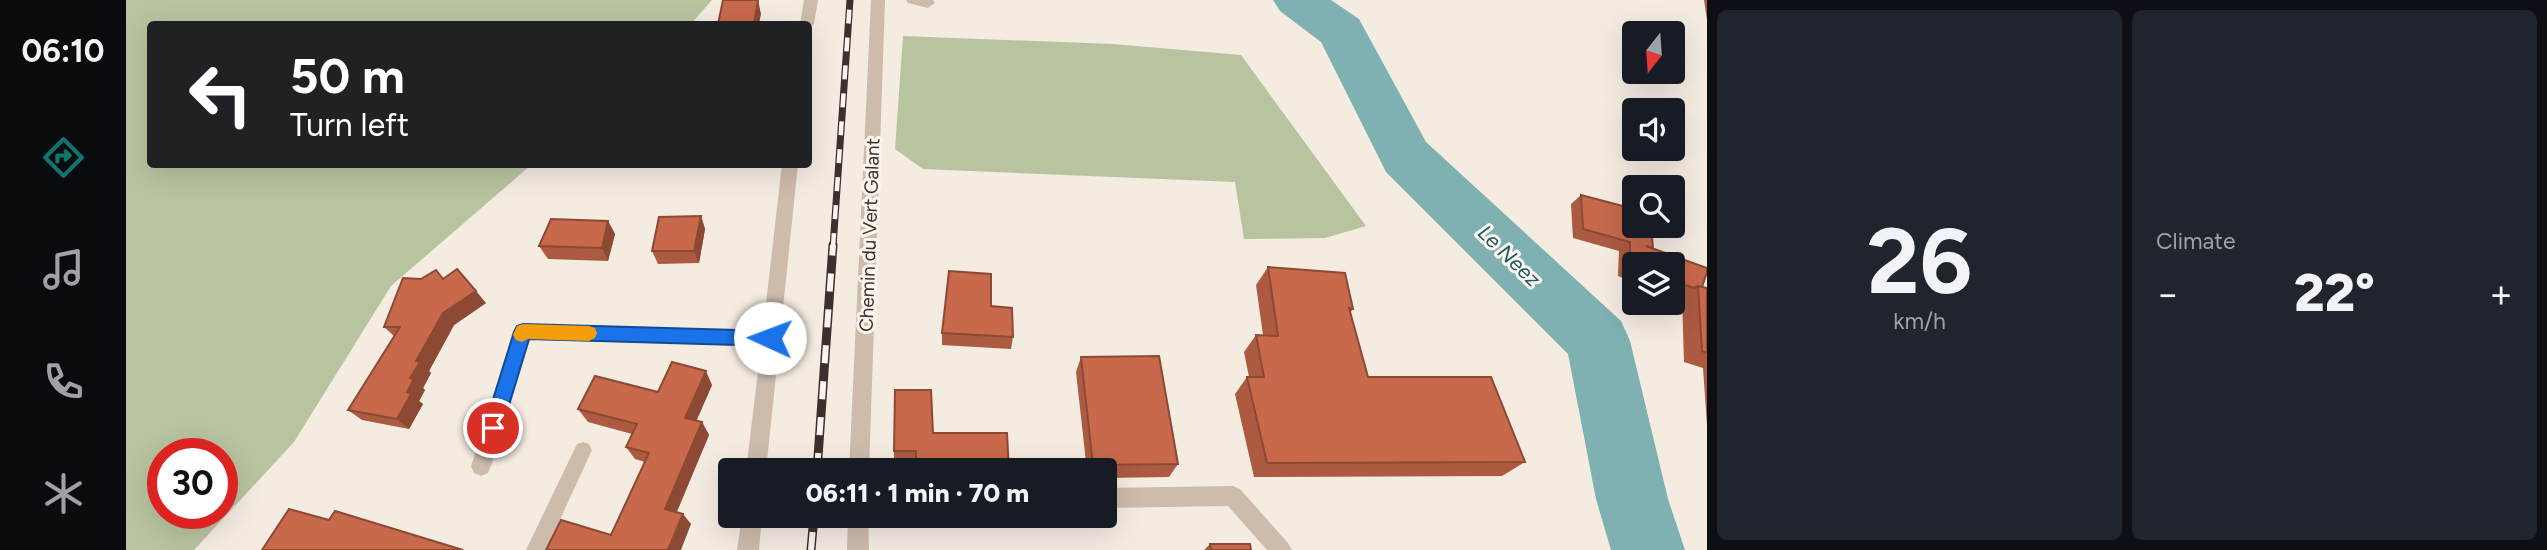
<!DOCTYPE html>
<html lang="en">
<head>
<meta charset="utf-8">
<style>
  :root { --surface:#171b24; --page:#20242c; --text:#f1f3f6; --muted:#9ea1a6; --accent:#0f766e }
  body { margin:0; font-family:Figtree,sans-serif; background:var(--page); color:var(--text); height:100vh; display:flex; flex-direction:column; font-size:26px; white-space:nowrap }
  * { box-sizing:border-box; margin:0 }
  p { font-size:23px; color:var(--muted) }
  .icon { flex:none; width:38px; height:38px; fill:none; stroke:currentColor; stroke-width:2; stroke-linecap:round; stroke-linejoin:round }
  .map { position:relative; flex:1; overflow:hidden }
  .drawer { display:flex; flex-direction:column; gap:10px; padding:10px; background:#0d0f14; width:840px }
  .drawer>* { flex:none }
  .guide { position:absolute; left:21px; top:21px; width:665px; height:147px; border-radius:7px; box-shadow:0 7px 28px #0002; background:#202124; color:#fff; overflow:hidden }
  .needle { width:46px; rotate:197deg }
  .buttons { position:absolute; left:1496px; top:21px; display:grid; gap:14px }
  .buttons a { display:grid; place-items:center; width:63px; height:63px; border-radius:7px; background:var(--surface); box-shadow:0 7px 28px #0002; font-size:35px }
  .speed { position:absolute; left:21px; top:438px; display:flex; gap:14px; font-size:35px; font-weight:700; text-align:center }
  .speed>* { display:grid; place-content:center; width:91px; height:91px; border-radius:50%; background:var(--surface); box-shadow:0 7px 28px #0002; line-height:1 }
  .speed .limit { border:10px solid #d22; background:#fff; color:#111 }
  .pin { position:absolute; display:grid; place-items:center; width:60px; height:60px; color:#fff; margin:-30px; border:4px solid #fff; border-radius:50%; box-shadow:0 2px 7px #0007 }
  .me { position:absolute; width:77px; margin:-38px; rotate:272deg; stroke-linejoin:round; filter:drop-shadow(0 0 5px #0008) }
  .turn { display:flex; align-items:center; gap:24px; height:147px; padding:0 28px; font-size:32px }
  .turn .icon { width:91px; height:91px; stroke-width:2.5 }
  .turn b { display:block; font-size:49px; line-height:60px }
  .big { font-size:52px; font-weight:800; line-height:1.1 }
  .drawer .card { flex:1; display:flex; flex-direction:column; justify-content:center; gap:10px; min-width:0; padding:0 24px; border-radius:10px; background:var(--page) }
  .drawer .dial { align-items:center; gap:0 }
  .dial b { font-size:91px; line-height:1 }
  .heat { display:flex; justify-content:space-between; align-items:center; font-size:38px; direction:ltr }
  .drawer .tiles { flex:1; display:grid; gap:10px; grid-template-columns:repeat(2,1fr) }
  .trip { position:absolute; left:592px; top:458px; width:399px; height:70px; border-radius:7px; background:var(--surface); box-shadow:0 7px 28px #0002; font-weight:800; line-height:70px; text-align:center }
  main { display:flex; flex:1; min-height:0 }
  .tab-bar { display:flex; flex-direction:column; width:126px; justify-content:space-around; align-items:center; background:#090b0e; color:var(--muted) }
  .tab-bar .icon { width:49px; height:49px }
  .tab-bar .current { color:var(--accent) }
  .tab-bar b { font-size:32px; color:var(--text) }
  .map>svg:first-child { display:block }
  .green { fill:#b8c4a0; fill-rule:evenodd }
  .lines { fill:none; stroke-linecap:round; stroke-linejoin:round }
  .river { fill:#7fb0b2; fill-rule:evenodd }
  .service { fill:#cdbbac; fill-rule:evenodd }
  .minor { fill:#cdbbac; fill-rule:evenodd }
  .rail-far1-casing { stroke:#3b302b; stroke-width:7 }
  .rail-casing { stroke:#3b302b; stroke-width:9 }
  .rail-far1 { stroke:#fbf5ee; stroke-width:4.5; stroke-dasharray:14; stroke-linecap:butt }
  .rail { stroke:#fbf5ee; stroke-width:6; stroke-dasharray:18; stroke-linecap:butt }
  .wall { fill:#ac5a40 }
  .shaded-wall { fill:#8c4a34 }
  .building { fill:#c8694b; stroke:#8c4a34; stroke-width:2 }
  .route { fill:#1a73e8; stroke:#114b97; stroke-width:2 }
  .slow { fill:#f59e0b }
  .labels { text-anchor:middle; stroke-width:6; stroke-linejoin:round; paint-order:stroke }
  .street-label { font-size:19px; fill:#3b302b; stroke:#fbf5ee }
  .water-label { font-size:21px; font-style:italic; fill:#1f5a5e; stroke:#fbf5ee }
</style>
</head>
<body>
<main>
<nav class="tab-bar">
<b>06:10</b>
<svg class="icon current" aria-label="directions" viewBox="0 0 24 24"><path d="M12 3l9 9-9 9-9-9zM9 14v-3h6M13 9l2 2-2 2"/></svg>
<svg class="icon" aria-label="music" viewBox="0 0 24 24"><path d="M9 18V5l10-2v13"/><circle cx="6" cy="18" r="3"/><circle cx="16" cy="16" r="3"/></svg>
<svg class="icon" aria-label="phone" viewBox="0 0 24 24"><path d="M5 4h4l2 5-3 2q2 4 5 5l2-3 5 2v4C11 20 4 13 5 4z"/></svg>
<svg class="icon" aria-label="climate" viewBox="0 0 24 24"><path d="M12 3v18M4 7l16 10M4 17L20 7"/></svg>
</nav>
<div class="map">
<svg width="1581" height="550" viewBox="0 0 1581 550">
  <rect width="100%" height="100%" fill="#f4ebe1"/>
  <path class="green" d="M0,0h586l-21,24h-541v140l381,1 -140,121 -97,156 -100,108h-68zM37,453h59v60h-59z
    M777,36l210,8 128,11 125,171 -41,12 -81,1 -9,-57 -312,-13 -28,-20z"/>
  <g class="lines">
    <path class="river" d="M1147,0h58l28,19 67,123 195,179 9,20 38,158 17,51h-74l-15,-51 -28,-145 -182,-182 -65,-130 -41,-31z"/>
    <path class="service" d="M457,442l6,2 3,6 -46,100h-20l51,-106z"/>
    <path class="minor" d="M678,0h14l-4,24 -6,4v-4h-8z
      M745,0h14l-16,471h-20z
      M780,0h27l2,3 -7,5 -20,-5z
      M656,164h16l-32,307h-20l15,-125 -231,-6 -39,126 -3,7 -7,3 -7,-3 -3,-7 46,-140 6,-2 240,6z
      M1107,486l7,3 48,54 4,7h-25l-39,-44 -124,2v-20z
      M616,516h20l-3,34h-22z
      M722,516h20l1,34h-22z"/>
    <defs>
      <path id="rail-far1" d="M707,247l17,-247"/>
      <path id="rail" d="M691,471l16,-226
        M685,550l3,-34"/>
    </defs>
    <use href="#rail-far1" class="rail-far1-casing"/>
    <use href="#rail" class="rail-casing"/>
    <use href="#rail-far1" class="rail-far1"/>
    <use href="#rail" class="rail"/>
  </g>
  <path class="wall" d="M1578,0h3v20z
    M1455,195l72,53 49,39 5,1v137l-4,-57 -19,-6 -2,-65 -9,-3v-30h-39v18l-16,-6 1,-25 -46,-13 -2,-34z
    M575,216l4,13 -6,34 -41,1 -6,-13z
    M482,221l7,13 -7,27 -60,-2 -9,-13z
    M1142,267l85,42 -3,4 18,64 157,85 -23,14 -248,1 -19,-83 12,-17h2l-5,-25 12,-17h7l-7,-50z
    M318,278l42,25 -32,22 -25,46 2,2 -8,15 2,2 -6,11 4,3 -14,25 -47,-9 -14,-10 46,-74 -10,-9z
    M865,306l22,31 -2,12 -69,-4v-12z
    M955,357l97,107 -9,13 -65,1v-7h-17l-11,-99z
    M586,385l-16,36 6,1 7,13 -32,77 14,12 -80,11 34,-73 -10,-3 -9,-12 6,-13 -44,-12 -10,-13 80,-17z
    M805,390l-15,69h-22v-8z
    M1084,544l41,6h-47z"/>
  <path class="shaded-wall" d="M632,0l3,14 -2,10h-5z
    M575,216l4,13 -6,34 -5,-12z
    M482,221l7,13 -7,27 -6,-13z
    M350,291l10,12 -32,22 -25,46 2,2 -8,15 2,2 -6,11 4,3 -14,25 -12,-10 19,-58 27,-48z
    M580,371l6,14 -20,46 -7,-13z
    M576,422l7,13 -36,84 -8,-10z
    M557,514l8,10 -10,26h-13z"/>
  <path class="building" d="M597,0h35l-4,24h-36z
    M1455,195l53,14v17h17l2,22 -7,-2 61,22v4l-5,15 -4,-1 -4,2 -21,-7v-17h-39v5l-4,-2v-25l-47,-13z
    M575,216l-7,35h-42l7,-34z
    M425,219l57,2 -6,27 -63,-2z
    M1142,267l77,6 8,36 -4,-1 19,69h123l34,85 -258,1 -20,-86h17l-8,-42 22,1z
    M331,269l19,22 -33,22 -27,48 4,1 -10,16 4,1 -7,13 4,2 -14,25 -49,-9 52,-83h-16l19,-49 18,1 15,-9 7,9z
    M823,271l42,3v32l21,2 1,29 -71,-4z
    M1572,286l9,2v65l-5,-2z
    M1033,356l19,108 -85,1 -12,-108z
    M546,362l34,9 -21,47 17,4 -37,87 18,5 -15,36h-122l15,-30 50,15 38,-82 -23,-6 11,-23 -59,-15 17,-33 63,16z
    M769,390h36l2,43h74l2,38h-93v-20h-22z
    M163,509l40,11 6,-9 128,39h-201z
    M1084,544h40l1,6h-40z"/>
  <path class="route" d="M397,324l247,7 6,2 3,5 -3,5 -6,3 -241,-7 -27,89 -3,6 -6,2 -7,-2 -2,-6 30,-96 3,-6z"/>
  <path class="slow" d="M397,324l66,2 6,2 2,5 -2,5 -6,3 -61,-2 -6,3 -6,-2 -3,-5 4,-9z"/>
  <g class="labels">
    <g class="street-label">
      <text transform="translate(743 235) rotate(-88)" y="7">Chemin du Vert Galant</text>
    </g>
    <g class="water-label">
      <text transform="translate(1383 256) rotate(44)" y="7">Le Neez</text>
    </g>
  </g>
</svg>
<div class="buttons">
<a><svg class="needle" viewBox="-14 -14 28 28"><path d="M0-13l5 13h-10z" fill="#e53935"/><path d="M0 13l5-13h-10z" fill="#9ea1a6"/></svg></a>
<a><svg class="icon" aria-label="sound" viewBox="0 0 24 24"><path d="M4 9h4l5-4v14l-5-4H4zM17 9q2 3 0 6"/></svg></a>
<a><svg class="icon" aria-label="search" viewBox="0 0 24 24"><circle cx="10" cy="10" r="6"/><path d="M15 15l6 6"/></svg></a>
<a><svg class="icon" aria-label="layers" viewBox="0 0 24 24"><path d="M12 4l9 5-9 5-9-5zM3 14l9 5 9-5"/></svg></a>
</div>
<div class="speed"><div class="limit">30</div></div>
<div class="pin" style="left:367px;top:428px;background:#d93025"><svg class="icon" aria-label="arrive" viewBox="0 0 24 24"><path d="M6 21V4h12l-3 4 3 4H6"/></svg></div>
<svg class="me" style="left:644px;top:338px" viewBox="-20 -20 40 40"><circle r="19" fill="#fff"/><path d="M0-13L10 11 0 6-10 11z" fill="#1a73e8"/></svg>
<div class="trip">06:11 · 1 min · 70 m</div>
<div class="guide">
<div class="turn"><svg class="icon" aria-label="left" viewBox="0 0 24 24"><path d="M17 20v-9H6M10 6l-5 5 5 5"/></svg><div><b>50 m</b>Turn left</div></div>
</div>
</div>
<section class="drawer">
<div class="tiles">
<div class="card dial"><b>26</b><p>km/h</p></div>
<div class="card"><p>Climate</p>
<div class="heat"><a>−</a><b class="big">22°</b><a>+</a></div>
</div>
</div>
</section>
</main>
</body>
</html>
